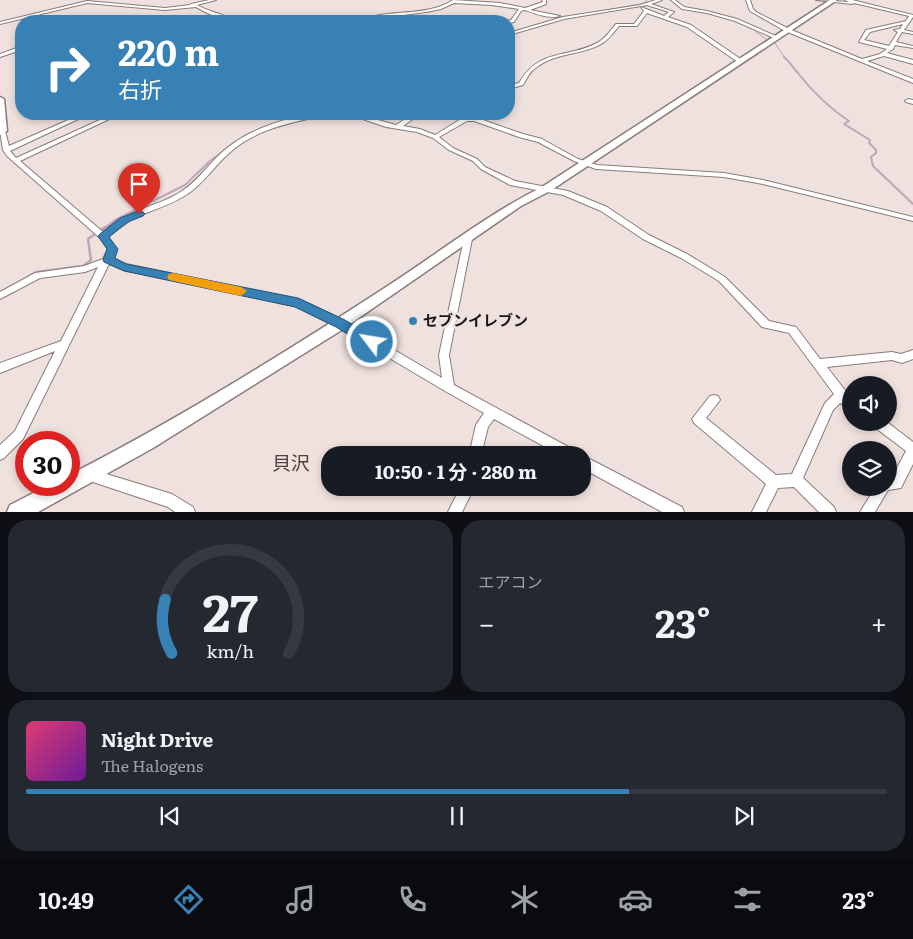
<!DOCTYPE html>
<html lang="ja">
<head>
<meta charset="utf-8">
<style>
  :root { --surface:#171b24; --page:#242831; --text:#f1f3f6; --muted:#9ea1a6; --line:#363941; --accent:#3781b5 }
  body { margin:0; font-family:Literata,"Noto Sans JP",serif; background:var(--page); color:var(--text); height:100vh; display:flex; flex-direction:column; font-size:19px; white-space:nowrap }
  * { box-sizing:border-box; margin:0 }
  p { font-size:16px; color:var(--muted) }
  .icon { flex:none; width:28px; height:28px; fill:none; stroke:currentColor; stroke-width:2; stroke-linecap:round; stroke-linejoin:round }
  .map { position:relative; height:512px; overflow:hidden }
  .drawer { display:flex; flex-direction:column; gap:8px; padding:8px; background:#0d0f14; flex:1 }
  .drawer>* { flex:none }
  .banner { position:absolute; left:15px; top:15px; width:500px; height:105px; border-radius:20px; box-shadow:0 2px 8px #0003; background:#3781b5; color:#fff; overflow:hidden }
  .controls { position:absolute; left:842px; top:376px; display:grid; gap:10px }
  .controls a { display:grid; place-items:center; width:55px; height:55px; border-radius:50%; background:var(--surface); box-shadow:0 2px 8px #0003; font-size:25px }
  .speed { position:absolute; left:15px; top:431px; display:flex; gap:10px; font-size:25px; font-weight:700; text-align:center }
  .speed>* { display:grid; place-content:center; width:65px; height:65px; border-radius:50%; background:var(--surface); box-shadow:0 2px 8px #0003; line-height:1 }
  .speed .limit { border:8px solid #d22; background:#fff; color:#111 }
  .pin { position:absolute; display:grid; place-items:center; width:42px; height:42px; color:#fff; margin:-51px -21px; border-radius:50% 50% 50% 0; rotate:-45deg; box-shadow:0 0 5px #0007 }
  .pin .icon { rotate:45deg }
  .me { position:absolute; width:55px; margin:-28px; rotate:301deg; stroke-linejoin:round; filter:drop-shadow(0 0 4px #0008) }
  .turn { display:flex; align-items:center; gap:18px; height:105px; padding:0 20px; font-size:22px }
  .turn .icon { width:65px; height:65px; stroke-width:2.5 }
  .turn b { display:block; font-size:35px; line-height:42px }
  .big { font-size:38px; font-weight:700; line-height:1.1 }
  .drawer .tile { flex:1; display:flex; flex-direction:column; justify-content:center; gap:8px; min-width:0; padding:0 18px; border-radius:20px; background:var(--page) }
  .drawer .dial { align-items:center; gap:0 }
  .dial svg { height:130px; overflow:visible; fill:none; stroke:var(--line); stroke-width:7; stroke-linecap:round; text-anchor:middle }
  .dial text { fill:var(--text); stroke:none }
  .song { display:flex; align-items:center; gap:15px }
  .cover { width:60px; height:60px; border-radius:8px; background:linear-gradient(135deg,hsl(340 70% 55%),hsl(280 70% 35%)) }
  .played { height:5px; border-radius:2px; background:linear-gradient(90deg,var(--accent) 70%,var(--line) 70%) }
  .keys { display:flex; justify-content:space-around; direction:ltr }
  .heat { display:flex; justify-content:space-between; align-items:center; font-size:28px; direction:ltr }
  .drawer .tiles { flex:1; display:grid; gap:8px; grid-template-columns:1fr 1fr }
  .tile:last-child { grid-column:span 2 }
  .trip { position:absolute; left:321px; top:446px; width:270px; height:50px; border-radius:20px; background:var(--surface); box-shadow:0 2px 8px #0003; font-weight:700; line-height:50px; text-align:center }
  .menu { display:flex; height:80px; justify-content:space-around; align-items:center; background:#090b0e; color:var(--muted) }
  .menu .icon { width:35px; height:35px }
  .menu .current { color:var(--accent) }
  .menu b { font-size:22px; color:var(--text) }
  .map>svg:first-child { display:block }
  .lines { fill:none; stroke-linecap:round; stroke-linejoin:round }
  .stream-far2 { stroke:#c2a3bb; stroke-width:1 }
  .stream-far1 { stroke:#c2a3bb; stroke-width:2 }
  .stream { stroke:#c2a3bb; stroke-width:2.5 }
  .street-casing { stroke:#897d7a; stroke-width:2 }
  .secondary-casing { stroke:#897d7a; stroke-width:3 }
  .street { fill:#fff; fill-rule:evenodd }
  .secondary { fill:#fff; fill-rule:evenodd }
  .route { fill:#3781b5; stroke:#245476 }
  .slow { fill:#f59e0b }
  .poi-dot { fill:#3781b5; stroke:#efe1de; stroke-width:2 }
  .labels { text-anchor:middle; stroke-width:5; stroke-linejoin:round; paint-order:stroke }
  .poi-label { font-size:15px; font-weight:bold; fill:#1b1715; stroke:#efe1de; text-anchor:start }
  .near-neighbourhood-label { font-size:19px; fill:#4c413e; stroke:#efe1de }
</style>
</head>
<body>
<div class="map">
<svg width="913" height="512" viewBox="0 0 913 512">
  <rect width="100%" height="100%" fill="#efe1de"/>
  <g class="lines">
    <path class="stream-far2" d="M72,5l14,-4
      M572,16l69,-12 5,-2v-2
      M756,32l10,7
      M509,33l53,-16
      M775,43l10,15"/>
    <path class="stream-far1" d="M784,57c6,5 8,9 13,15 15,19 32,36 52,49l-5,3 26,16 -1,3 7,7v3l-5,4 2,9 40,38
      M319,116l16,-2
      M103,229l12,-9 70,-35 25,-24 29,-21"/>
    <path class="stream" d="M32,275l4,-3 47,-6 8,-6 -3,-21 17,-12"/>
    <defs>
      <path id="street" d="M209,0h7l-19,5c11,7 27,8 36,16h-5l-21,-8 -11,-6 -31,3 -78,-7 -87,21v-2l87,-21 78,7 25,-3 1,-1z
        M453,0l47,3 25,5 18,-6 -1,-2h4v4l-16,6 30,6c-11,3 -24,-2 -35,-6l-4,1 -7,11 -5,1 -2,-2 4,-1 8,-11 -27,-4 -38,-2 -13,6 -15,3 -68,9c29,-13 68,-3 95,-21z
        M656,0h6l-11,4 23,8 -6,5 23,8 51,35v2h-4l-51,-35 -40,-14 -10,13h-18c-6,7 -11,15 -20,19 -19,10 -44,8 -62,22 -7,4 -10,11 -14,18l-14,4v-4l10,-2c20,-35 47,-24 78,-40 8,-4 13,-12 19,-19h18l10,-13 -3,-4 23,9 5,-4 -22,-7 -83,14 -55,16v-2l54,-16 77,-12z
        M671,0h4l9,7 23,4 30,8 41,18 -4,1 -39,-17 -28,-8 -25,-4z
        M746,0h4l3,9 3,3 33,17 73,30 18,-5 7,-5 -28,-7 7,-12 40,-9 3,-5 -55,-13 -2,1 -36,-4 33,2 -4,-2h7l61,15v2l-9,13 9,2v2l-11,-2 -6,10 17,4v2l-18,-3 -2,4 -6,4 26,7v4l-29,-8 -17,5 46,18v4l-128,-52 -35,-20zM903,24l-3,5 -6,1 4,2 -9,14 -25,-6 6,-8z
        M486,20h17l2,1h-21z
        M19,47h2v3l-21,7v-3z
        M908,99l5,1v4l-7,-2 -1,-1z
        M82,114h7l-79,37 6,7 97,-44h7l-100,47 83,71c8,-7 16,-13 26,-17 17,-9 37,-13 53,-24 14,-9 24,-23 36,-35 18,-18 42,-29 67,-36l-15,-5 -1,-1c9,0 18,4 24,4 11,-1 21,-4 33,-4l-1,1c-35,8 -71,14 -98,40 -14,13 -25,30 -41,40 -16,10 -33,15 -50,22 -10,6 -19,12 -28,20l8,12 -4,9 14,6 175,36 44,21 97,57 -3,-23 25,-116 1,-2h6l1,2 -23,116 5,30 122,66 2,4h-18l-66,-36 -6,8 -7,28h-12l7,-30 8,-12 -39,-22 -108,-64 -41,-21 -172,-36 -15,-6 -86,175 -19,19 -4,2v-15l15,-14 40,-80 -55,22v-10l61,-22 37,-74 -13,5 -45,6 -40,21v-7l35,-19 49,-7 19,-7 5,-10 -8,-11 -93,-82 -4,-6 -3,-20 5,1 4,15z
        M348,114h8l40,11 17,-11h7l-17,12 17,3 15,6 26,-16 -13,-5h8l11,3 10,1 46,16 19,5 36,20 19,6 127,8 39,7 150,37v4l-150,-37 -39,-7 -128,-8 -22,-8 -36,-19 -19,-5 -45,-16h-7l-28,16 14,11 24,11 8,8 30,14 53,10 39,16 42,28 38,19 38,23 44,44 27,6 24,32 72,-7 9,2 12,-4v9l-11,4 -10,-3 -65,7 24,31v11l-11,-6 -7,7 -30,68 31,29 2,5h-17l-25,-25 -16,1 -12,24h-14l14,-28 -72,-61 -2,-4 18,-23 4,-1 4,1 2,4 -14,18 70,57 16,-1 33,-71 9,-9 -45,-61 -27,-6 -43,-46 -38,-23 -38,-19 -42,-28 -38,-16 -53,-10 -29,-16 -8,-8 -24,-11 -16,-12 -16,-6 -31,-5z
        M871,422h16l26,20v22l-12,24 -13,2 -13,22h-15l15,-24h14v-10l3,-1 14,-26 -33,-25z
        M582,455l100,52 2,5h-22l-80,-44z
        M90,469l82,25 21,13 2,5h-20l-7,-5 -78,-26 -5,-1 -1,-5 1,-5z
        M460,488h14l-12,24h-14z"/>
      <path id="secondary" d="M830,0h7l-287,191 -29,15 -181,125 -187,117 -115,64h-31l3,-7 39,-20h20v-10c108,-55 212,-120 314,-186 53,-34 103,-74 159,-102z
        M0,97l4,2 3,32 -7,4z"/>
    </defs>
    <use href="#street" class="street-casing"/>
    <use href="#secondary" class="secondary-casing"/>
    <use href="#street" class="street"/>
    <use href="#secondary" class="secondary"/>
  </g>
  <path class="route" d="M139,211l4,1 2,2 -2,2 -15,6 -19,15 9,12 -3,9 11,6 172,34 47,22 31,19 2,3 -2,4 -4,2 -5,-2 -31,-19 -41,-20 -171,-36 -20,-9 -1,-2 4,-11 -9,-13 2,-2 20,-16z"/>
  <path class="slow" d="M173,273l68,14 6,4 -6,5 -72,-16 -2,-3 2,-3z"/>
  <circle class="poi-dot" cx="413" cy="321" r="5"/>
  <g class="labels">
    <g class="poi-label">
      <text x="423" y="326">セブンイレブン</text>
    </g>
    <g class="near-neighbourhood-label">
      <text x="291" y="470">貝沢</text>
    </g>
  </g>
</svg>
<div class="controls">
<a><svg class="icon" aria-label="sound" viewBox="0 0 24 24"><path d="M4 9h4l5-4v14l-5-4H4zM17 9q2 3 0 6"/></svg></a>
<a><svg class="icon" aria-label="layers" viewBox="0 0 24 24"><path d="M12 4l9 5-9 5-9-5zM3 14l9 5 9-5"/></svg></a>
</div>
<div class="speed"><div class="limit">30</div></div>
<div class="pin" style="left:139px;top:214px;background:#d93025"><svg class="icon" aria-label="arrive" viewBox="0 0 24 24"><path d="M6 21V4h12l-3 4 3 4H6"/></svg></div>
<svg class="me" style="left:372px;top:342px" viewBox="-20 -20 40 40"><circle r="17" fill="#3781b5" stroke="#fff" stroke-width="3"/><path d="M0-11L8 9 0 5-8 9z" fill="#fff"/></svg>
<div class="trip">10:50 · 1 分 · 280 m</div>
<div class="banner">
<div class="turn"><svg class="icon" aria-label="right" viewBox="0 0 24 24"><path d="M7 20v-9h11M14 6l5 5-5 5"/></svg><div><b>220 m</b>右折</div></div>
</div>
</div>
<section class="drawer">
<div class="tiles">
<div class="tile dial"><svg viewBox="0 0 100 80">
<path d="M14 69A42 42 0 1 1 86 69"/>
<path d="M14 69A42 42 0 0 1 10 36" stroke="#3781b5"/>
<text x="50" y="56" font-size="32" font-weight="700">27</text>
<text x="50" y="72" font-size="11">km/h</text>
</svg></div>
<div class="tile"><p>エアコン</p>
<div class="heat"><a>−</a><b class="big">23°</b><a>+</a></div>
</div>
<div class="tile">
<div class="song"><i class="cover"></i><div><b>Night Drive</b><p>The Halogens</p></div></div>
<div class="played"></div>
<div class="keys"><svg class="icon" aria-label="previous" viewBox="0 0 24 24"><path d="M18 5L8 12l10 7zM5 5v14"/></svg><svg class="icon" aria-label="pause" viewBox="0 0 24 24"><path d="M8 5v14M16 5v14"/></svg><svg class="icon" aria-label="next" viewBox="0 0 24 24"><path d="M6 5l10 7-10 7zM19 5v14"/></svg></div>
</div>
</div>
</section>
<nav class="menu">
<b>10:49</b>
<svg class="icon current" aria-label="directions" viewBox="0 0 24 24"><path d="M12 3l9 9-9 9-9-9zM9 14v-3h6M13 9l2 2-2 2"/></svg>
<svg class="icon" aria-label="music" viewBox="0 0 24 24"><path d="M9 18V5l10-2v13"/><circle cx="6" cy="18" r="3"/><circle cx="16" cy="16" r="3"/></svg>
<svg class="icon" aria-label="phone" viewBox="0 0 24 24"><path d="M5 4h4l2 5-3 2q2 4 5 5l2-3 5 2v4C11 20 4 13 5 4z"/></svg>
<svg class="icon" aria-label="climate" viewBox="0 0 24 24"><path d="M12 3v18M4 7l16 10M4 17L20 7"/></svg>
<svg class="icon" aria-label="car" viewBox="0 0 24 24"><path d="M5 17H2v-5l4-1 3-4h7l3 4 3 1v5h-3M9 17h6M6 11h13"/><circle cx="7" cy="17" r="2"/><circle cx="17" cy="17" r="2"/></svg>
<svg class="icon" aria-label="filters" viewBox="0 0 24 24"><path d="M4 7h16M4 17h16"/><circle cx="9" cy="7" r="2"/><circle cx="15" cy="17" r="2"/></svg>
<b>23°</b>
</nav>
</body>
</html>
